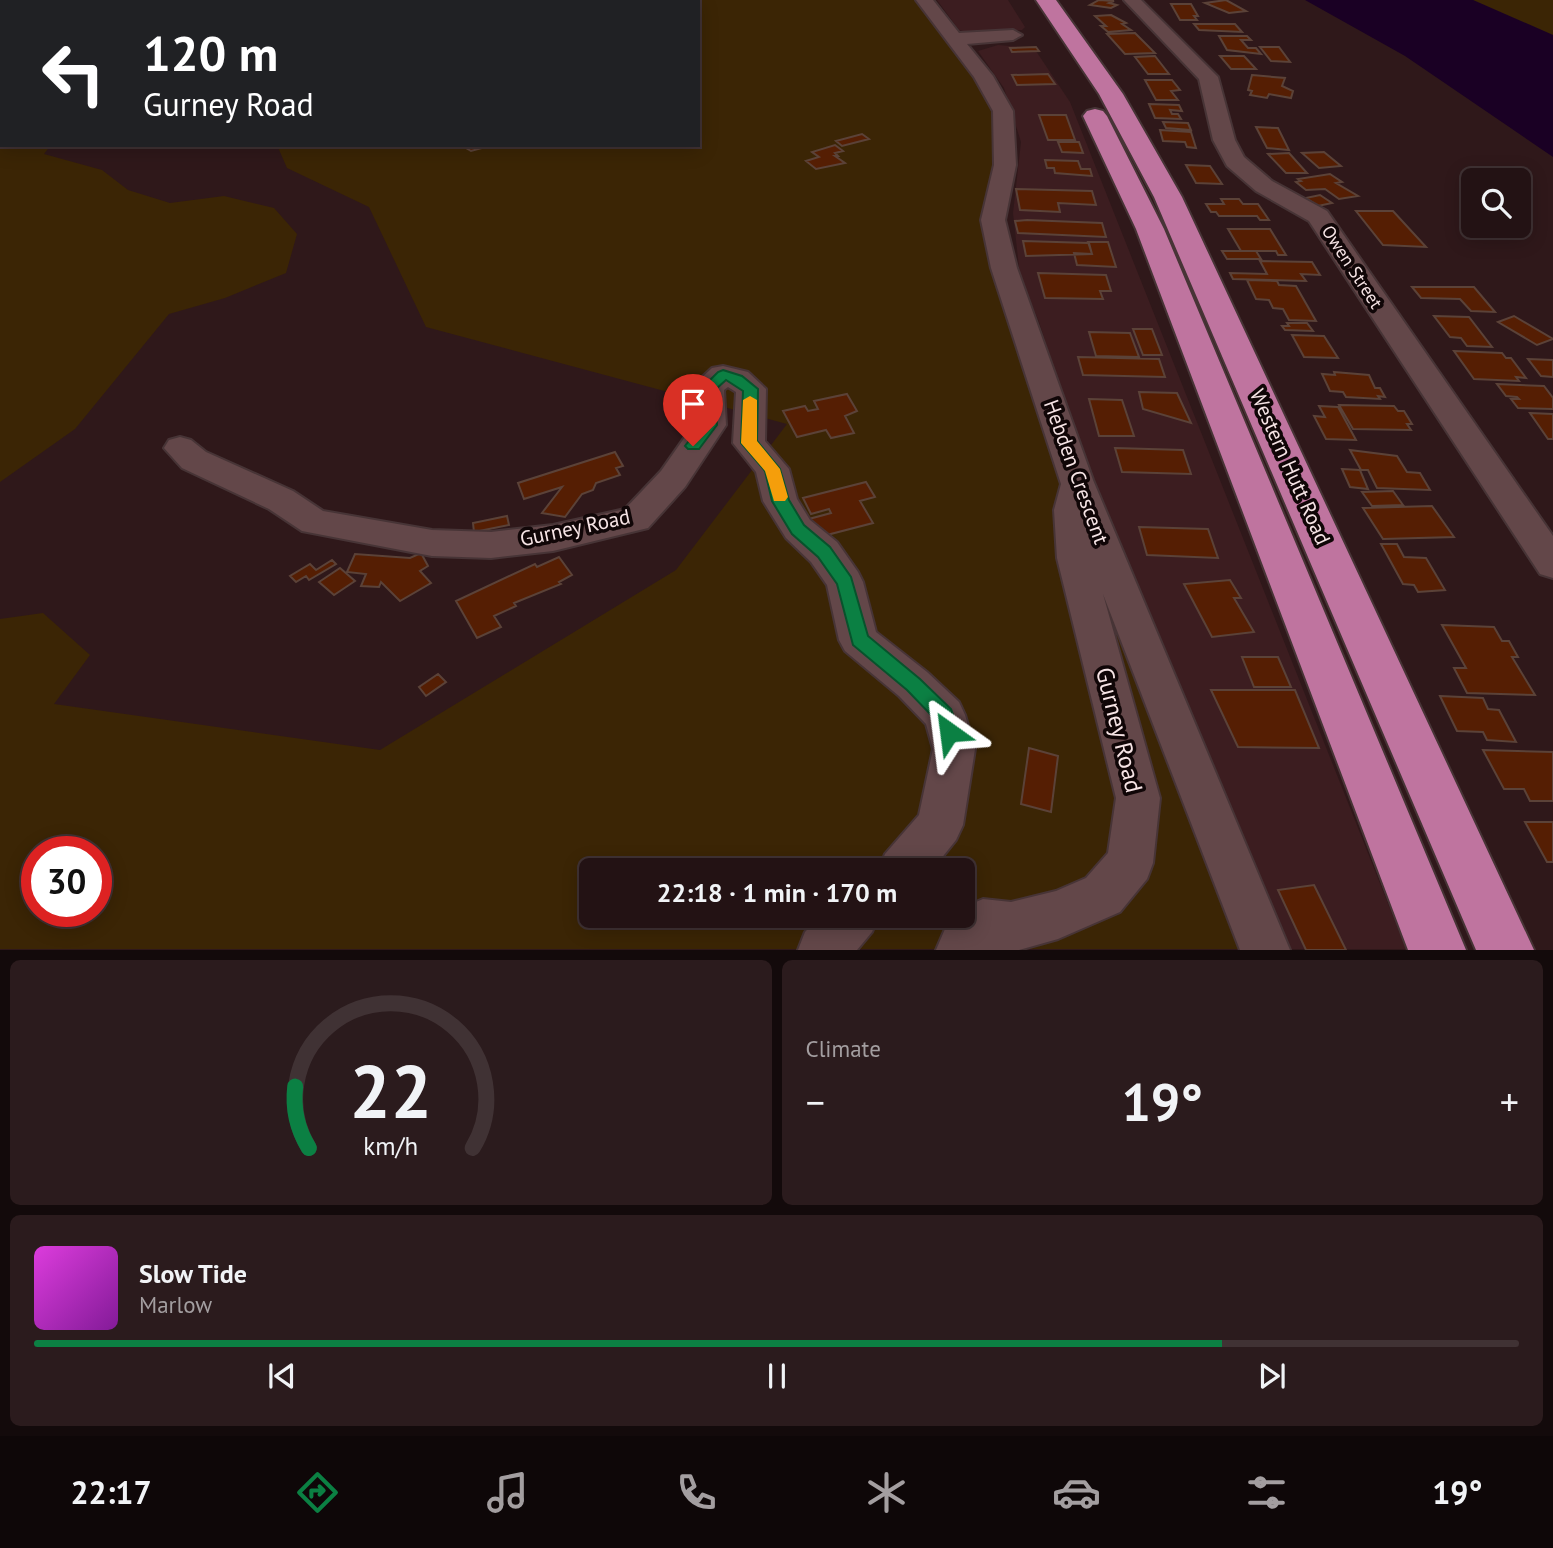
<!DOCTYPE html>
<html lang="en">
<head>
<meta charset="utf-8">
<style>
  :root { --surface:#231214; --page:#2b1b1d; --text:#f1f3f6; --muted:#a39ea0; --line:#403234; --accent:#0b8043 }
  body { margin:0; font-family:"PT Sans",sans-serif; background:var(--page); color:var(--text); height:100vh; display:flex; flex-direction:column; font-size:26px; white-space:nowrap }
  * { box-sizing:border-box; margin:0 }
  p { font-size:23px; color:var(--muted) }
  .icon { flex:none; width:38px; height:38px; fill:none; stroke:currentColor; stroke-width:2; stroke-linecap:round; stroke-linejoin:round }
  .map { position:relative; height:950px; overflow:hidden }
  .sheet { display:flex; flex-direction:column; gap:10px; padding:10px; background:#130a0b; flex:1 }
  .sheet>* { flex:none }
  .top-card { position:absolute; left:0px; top:0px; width:700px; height:147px; box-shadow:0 4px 18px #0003,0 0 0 2px var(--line); background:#202124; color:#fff; overflow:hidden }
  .tools { position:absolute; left:1461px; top:168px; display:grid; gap:14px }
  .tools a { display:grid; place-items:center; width:70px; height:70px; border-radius:10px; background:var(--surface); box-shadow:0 4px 18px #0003,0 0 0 2px var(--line); font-size:35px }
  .speed { position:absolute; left:21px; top:836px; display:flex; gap:14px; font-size:35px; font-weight:700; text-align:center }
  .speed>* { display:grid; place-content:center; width:91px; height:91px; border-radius:50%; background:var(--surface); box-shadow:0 4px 18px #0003,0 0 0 2px var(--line); line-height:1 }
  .speed .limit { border:10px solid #d22; background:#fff; color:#111 }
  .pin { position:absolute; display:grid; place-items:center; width:60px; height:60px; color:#fff; margin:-72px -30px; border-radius:50% 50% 50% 0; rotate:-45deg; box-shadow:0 0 7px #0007 }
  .pin .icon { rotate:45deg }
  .me { position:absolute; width:77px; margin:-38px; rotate:329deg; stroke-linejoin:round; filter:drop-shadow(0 0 5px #0008) }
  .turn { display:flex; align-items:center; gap:24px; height:147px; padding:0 28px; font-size:32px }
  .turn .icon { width:91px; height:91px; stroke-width:2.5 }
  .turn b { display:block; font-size:49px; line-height:60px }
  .big { font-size:52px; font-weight:600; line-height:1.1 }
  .sheet .card { flex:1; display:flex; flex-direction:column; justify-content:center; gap:10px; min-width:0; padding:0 24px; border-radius:10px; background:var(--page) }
  .sheet .dial { align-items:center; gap:0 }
  .dial svg { height:182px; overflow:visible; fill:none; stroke:var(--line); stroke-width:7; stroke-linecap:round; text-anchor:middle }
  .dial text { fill:var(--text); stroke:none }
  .song { display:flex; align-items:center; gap:21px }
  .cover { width:84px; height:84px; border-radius:10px; background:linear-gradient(135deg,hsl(300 70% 55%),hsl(290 70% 35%)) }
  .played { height:7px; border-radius:4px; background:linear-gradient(90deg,var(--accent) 80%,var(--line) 80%) }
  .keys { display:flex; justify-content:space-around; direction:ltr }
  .heat { display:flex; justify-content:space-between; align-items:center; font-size:38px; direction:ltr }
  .sheet .tiles { flex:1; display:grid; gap:10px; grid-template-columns:1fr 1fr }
  .card:last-child { grid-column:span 2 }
  .trip { position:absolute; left:579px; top:858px; width:396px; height:70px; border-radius:10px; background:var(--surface); box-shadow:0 4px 18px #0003,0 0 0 2px var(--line); font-weight:600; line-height:70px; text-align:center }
  .menu { display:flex; height:112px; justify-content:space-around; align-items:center; background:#0e0708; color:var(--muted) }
  .menu .icon { width:49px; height:49px }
  .menu .on { color:var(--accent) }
  .menu b { font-size:32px; color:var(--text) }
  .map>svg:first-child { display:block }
  .built { fill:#3c1d20 }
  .green { fill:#3b2505; fill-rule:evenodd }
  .water { fill:#1a0024 }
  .building { fill:#551e03; stroke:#5b4238; stroke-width:2 }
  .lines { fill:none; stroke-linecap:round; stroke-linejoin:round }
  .minor-casing { stroke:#473436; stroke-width:4 }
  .highway-casing { stroke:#473436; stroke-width:4 }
  .minor { fill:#634749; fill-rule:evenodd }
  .highway { fill:#bf749f; fill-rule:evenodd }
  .route { fill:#0b8043; stroke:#07532c; stroke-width:2 }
  .slow { fill:#f59e0b }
  .labels { text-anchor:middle; stroke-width:7; stroke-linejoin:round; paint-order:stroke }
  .far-street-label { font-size:18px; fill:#f6e4e5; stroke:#100607 }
  .street-label { font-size:21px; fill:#f6e4e5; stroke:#100607 }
  .near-street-label { font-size:24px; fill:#f6e4e5; stroke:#100607 }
</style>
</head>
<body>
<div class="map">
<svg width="1553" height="950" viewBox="0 0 1553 950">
  <rect width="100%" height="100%" fill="#2f181a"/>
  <path class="built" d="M937,0h71l17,27 -3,3 -47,4 -16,-4z
    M998,45l36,3 36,54 336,847h-122l-183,-434 -62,-193 -19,-46 -7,-63 8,-71 -17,-54 -26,-37z"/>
  <path class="green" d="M0,0h165l-163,2 -1,145 50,-2 -7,9 58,16 26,20 42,13 54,-7 50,12 23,26 -11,39 -61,25 -56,16 -94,115 -75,53z
    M403,0h515c22,30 66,75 73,112 6,35 0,73 -3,108l269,729h-1257v-330l43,-6 47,42 -36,49 326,46 296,-180 111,-146 -361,-97 -57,-120 -82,-39 -10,-23h421v-143zM37,852h59v60h-59zM592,870h370v45h-370z
    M1473,0h80v35z"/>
  <path class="water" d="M1305,0h168l80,35v122l-148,-101z"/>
  <path class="building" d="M1099,0l15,1 -5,2 8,2 -6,3 -21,-3z
    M1226,0l20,11 -17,2 -24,-10z
    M1171,4h20l7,12h-4l3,4h-17z
    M1111,15l15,8 -4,1 9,6 -23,2 -7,-6h5l-11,-10z
    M1194,24h41l7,8 -43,-2z
    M1135,33l20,20 -30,1 -18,-20z
    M1219,36h28l4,4h-10l7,8h8l5,6 -34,-4z
    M1036,47l3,4 -27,1 -2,-4z
    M1260,47h19l11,15 -19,-1z
    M1155,56l14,18h-21l-13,-17z
    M1220,56h24l12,13h-25z
    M1048,74l7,10 -38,1 -5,-10z
    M1252,75l33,3 -3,8 11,5 -2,7 -22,-4 -2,4 -17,-3 2,-4 -4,-1z
    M1145,80h27l8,10 -9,1 7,9h-22z
    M1149,104l30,1 3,6 -12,-1 2,4h6l3,5 -26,-1z
    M1039,115h27l9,25h-27z
    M1163,122l25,1 3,7 -25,-2z
    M1256,127l22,1 11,22 -22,-2z
    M1160,130l31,2 5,16 -9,-1 -2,-5 -22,-1z
    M862,134l7,5 -27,7 -6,-5z
    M1058,142h21l4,11 -21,-1z
    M461,145h32l-22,6z
    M835,145l8,6 -8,2 3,3h-3l10,7 -29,6 -10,-8 13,-4 -7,-5z
    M1324,152l17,14 -22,2 -17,-15z
    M1289,153l18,20h-21l-18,-19z
    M1045,160l33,1 3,8h9l2,7 -37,-3 -1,-5h-7z
    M1186,165l24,1 12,18 -26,-1z
    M1330,174l12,8 -6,1 22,13 -19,3 -14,-10 -19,1 -10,-8 5,-1 -3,-2z
    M1016,189l76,2 4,14 -38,-2 2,9 -40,-2z
    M1320,195l12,8 -14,3 -12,-8z
    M1221,199h18l4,5h15l11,16h-9l-3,-4h-38l-3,-4h-5l-5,-8h18z
    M1356,211h37l33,36 -43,-2z
    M1027,220l75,3 4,14 -88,-4 -3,-12z
    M1228,229h42l16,26h-8l-2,-4h-35z
    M1023,241l66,2 3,11 -66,2z
    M1088,242h20l8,25 -39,-2 -3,-12 18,1z
    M1222,251h34l5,8h-34z
    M1260,261l52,1 8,13 -19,-1 5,7 -73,-2 -3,-6 37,1z
    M1038,273l68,2 5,16h-11l3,8 -58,-1z
    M1247,280l30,1 2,4 17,1 20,35 -27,-1 -6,-11 -10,-1 -4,-8 -13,-1z
    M1412,287h62l21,25 -24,-1 -11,-12 -39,-1z
    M1434,316l35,1 23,30 -25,-1 -6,-8 -11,-1z
    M1514,316l39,23 -16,6 -39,-23z
    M1287,323h20l6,8 -28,-1 -3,-4h7z
    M1133,329h19l10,26h-19z
    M1089,332l41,1 9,24 -43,-1z
    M1292,335l32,1 14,22 -34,-1z
    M1454,351l48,2 4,5h5l15,20 -10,-1 3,4 -45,-2z
    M1078,357l81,2 6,18 -82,-2z
    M1528,359l25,1v17l-12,-1z
    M1334,372l35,3 6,13h5l5,9 -7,-1 2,3 -34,-2 -3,-5 -13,-1 -8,-17 13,1z
    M1497,384l47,2 9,12v11l-35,-1 -7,-9h8l-2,-2 -11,-1z
    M1139,392l38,1 14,30 -48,-14z
    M847,394l10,17 -12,5 9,17 -23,5 -5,-8 -29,7 -14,-26 22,-5 3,5 10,-2 -4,-8z
    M1089,399l33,1 12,36h-35z
    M1339,405l55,1 4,5h6l8,13h-5l4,6 -58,-1z
    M1319,406l19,1 18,33 -30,-1 -12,-23 11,1z
    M1530,413l23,1v25h-5z
    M1115,448l68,2 8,24 -69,-2z
    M1350,450l47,6 10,16 13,1 10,17 -53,-2 -9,-18h-7z
    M615,452l8,14 -7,2 4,7 -24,8 -3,7 -11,4 -17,23 -23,-4 20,-26 -38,12 -6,-16z
    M1342,469l18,1 8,19 -18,-2z
    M866,482l9,15 -15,4 13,22 -54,14 -10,-18 22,-6 -2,-4 -18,5 -8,-16z
    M1393,491l10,14 -31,1 -10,-14z
    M1432,506l22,31 -71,2 -20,-31z
    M507,516l2,9 -35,7 -1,-9z
    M1139,527l69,2 10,29 -71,-3z
    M1381,544h16l7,13 22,1 19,32 -27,2 -4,-7 -11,-1z
    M421,553l7,13 -8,5 11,12 -31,18 -19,-19 -2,5 -18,-1 5,-12 -19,-2 8,-18 55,4z
    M559,557l13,18 -13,7 2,2 -47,19 2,3 -22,10 7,11 -24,11 -21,-37 79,-37 2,3z
    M332,560l4,4 -27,16 -3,-4 -10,6 -6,-6 20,-12 6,6z
    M340,568l15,13 -21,14 -15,-13z
    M1230,580l11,18h-7l20,34 -42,5 -28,-53z
    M1442,625l52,2 8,14h7l9,16h-6l23,38 -68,-2 -13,-25h12z
    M1242,657h36l13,30h-37z
    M438,674l8,8 -20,14 -7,-9z
    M1211,690h84l24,58 -81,-1z
    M1440,696l43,2 5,11 11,1 17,32 -29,-2 -4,-8 -26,-1z
    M1029,748l29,8 -7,56 -30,-8z
    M1483,750l70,2v49h-23l-6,-12h-20z
    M1525,822h28v40h-6z
    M1314,885l32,65h-40l-28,-60z"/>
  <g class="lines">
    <defs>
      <path id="minor" d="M916,0h17l26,33 54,-3 9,5 -9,5 -46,4 26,32 20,35 3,54 -11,55 12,48 76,212 197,470h-50l-137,-356 57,204 -7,65 -6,16 -27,33 -62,27 -39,11h-83l15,-35h11v-7l21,-9 28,3 45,-11 30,-13 22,-25 8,-55 -59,-240 -3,-48 7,-26 -70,-216 -10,-48 13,-55 -1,-54 -19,-34z
        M1124,0h17l77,77 17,63 9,17 28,24 55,30 226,325v42l-13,-4 -231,-353 -53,-30 -29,-25 -14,-26 -14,-61z
        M723,366l25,6 18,17 -1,52 24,28 8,30 13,21 27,22 21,30 5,10 13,50 51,40 32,30 6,13 10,34 -12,76 -7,15 -24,30h-53l6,-16 34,-39 14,-66 -7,-25 -27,-28 -54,-45 -6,-11 -12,-55 -16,-23 -25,-24 -23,-37 -7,-29 -23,-29 3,-51 -8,-5 -4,3 2,35 -41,62 -37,41 -95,23 -62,7 -59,-2 -130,-25 -33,-22 -87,-41 -18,-20 5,-8 11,-3 11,3 15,12 87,39 30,20 109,19 59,2 62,-7 72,-16 36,-38 33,-47v-36l4,-7 14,-13z
        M821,915h58l-7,17 -15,18h-59l7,-18z"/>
      <path id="highway" d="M1036,0h20l67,94 59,103 352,753h-58l-322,-753 -55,-103z
        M1095,109l8,2 4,5 57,113 302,721h-58l-272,-721 -53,-113 4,-5z"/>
    </defs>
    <use href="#minor" class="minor-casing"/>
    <use href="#highway" class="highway-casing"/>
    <use href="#minor" class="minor"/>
    <use href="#highway" class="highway"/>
  </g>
  <path class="route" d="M723,370l19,6 16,13 -1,52 23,28 9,31 15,25 26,22 21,30 17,59 52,43 31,30 8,23 -3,6 -7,3 -7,-3 -7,-19 -28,-29 -54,-45 -16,-61 -19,-27 -26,-23 -20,-33 -7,-30 -24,-28 2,-52 -17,-11 -10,9 1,36 -18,24h-11l-3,-3 17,-22v-36l16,-16z"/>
  <path class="slow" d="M750,396l7,4v41l23,28 8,28 -3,4h-11l-9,-30 -24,-28 2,-43z"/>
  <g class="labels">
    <g class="far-street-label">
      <text transform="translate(1352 267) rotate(57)" y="6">Owen Street</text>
    </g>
    <g class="street-label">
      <text transform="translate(1290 467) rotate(66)" y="7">Western Hutt Road</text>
      <text transform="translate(1076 472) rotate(70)" y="7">Hebden Crescent</text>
      <text transform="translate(575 528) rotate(-12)" y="7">Gurney Road</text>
    </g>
    <g class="near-street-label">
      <text transform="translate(1119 730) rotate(76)" y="8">Gurney Road</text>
    </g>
  </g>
</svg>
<div class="tools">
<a><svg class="icon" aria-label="search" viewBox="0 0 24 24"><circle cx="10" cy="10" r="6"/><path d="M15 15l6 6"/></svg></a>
</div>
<div class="speed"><div class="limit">30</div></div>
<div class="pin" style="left:693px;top:446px;background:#d93025"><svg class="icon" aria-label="arrive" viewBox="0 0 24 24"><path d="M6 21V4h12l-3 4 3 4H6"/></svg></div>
<svg class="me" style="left:949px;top:732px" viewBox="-20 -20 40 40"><path d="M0-17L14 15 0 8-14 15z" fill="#0b8043" stroke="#fff" stroke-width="4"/></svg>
<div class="trip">22:18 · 1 min · 170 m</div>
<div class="top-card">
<div class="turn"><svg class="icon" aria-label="left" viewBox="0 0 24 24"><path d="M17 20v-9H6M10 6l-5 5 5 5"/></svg><div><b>120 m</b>Gurney Road</div></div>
</div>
</div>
<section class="sheet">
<div class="tiles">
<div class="card dial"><svg viewBox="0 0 100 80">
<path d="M14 69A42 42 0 1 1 86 69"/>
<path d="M14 69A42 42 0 0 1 8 42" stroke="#0b8043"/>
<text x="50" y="56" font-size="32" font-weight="700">22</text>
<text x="50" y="72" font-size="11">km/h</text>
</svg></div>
<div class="card"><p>Climate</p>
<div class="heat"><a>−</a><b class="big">19°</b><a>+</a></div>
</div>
<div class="card">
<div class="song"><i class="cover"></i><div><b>Slow Tide</b><p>Marlow</p></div></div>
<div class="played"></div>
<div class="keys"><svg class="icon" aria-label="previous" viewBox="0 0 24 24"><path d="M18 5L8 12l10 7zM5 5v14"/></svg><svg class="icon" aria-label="pause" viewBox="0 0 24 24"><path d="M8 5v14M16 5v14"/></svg><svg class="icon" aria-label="next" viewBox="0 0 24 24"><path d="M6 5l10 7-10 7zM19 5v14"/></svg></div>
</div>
</div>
</section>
<nav class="menu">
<b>22:17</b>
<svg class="icon on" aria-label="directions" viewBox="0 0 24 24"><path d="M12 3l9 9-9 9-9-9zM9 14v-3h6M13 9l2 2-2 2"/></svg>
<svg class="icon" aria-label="music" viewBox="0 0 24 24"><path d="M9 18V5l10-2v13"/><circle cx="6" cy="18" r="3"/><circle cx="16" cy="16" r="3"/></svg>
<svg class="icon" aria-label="phone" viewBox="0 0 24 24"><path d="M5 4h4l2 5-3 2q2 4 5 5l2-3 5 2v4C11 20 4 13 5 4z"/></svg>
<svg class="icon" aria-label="climate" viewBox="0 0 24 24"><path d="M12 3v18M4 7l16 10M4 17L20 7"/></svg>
<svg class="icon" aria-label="car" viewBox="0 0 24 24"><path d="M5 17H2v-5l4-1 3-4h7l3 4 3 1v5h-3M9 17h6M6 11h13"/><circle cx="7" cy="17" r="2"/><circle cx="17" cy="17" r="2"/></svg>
<svg class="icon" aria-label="filters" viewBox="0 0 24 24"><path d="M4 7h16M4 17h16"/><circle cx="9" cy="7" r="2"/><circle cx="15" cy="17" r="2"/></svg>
<b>19°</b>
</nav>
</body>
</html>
